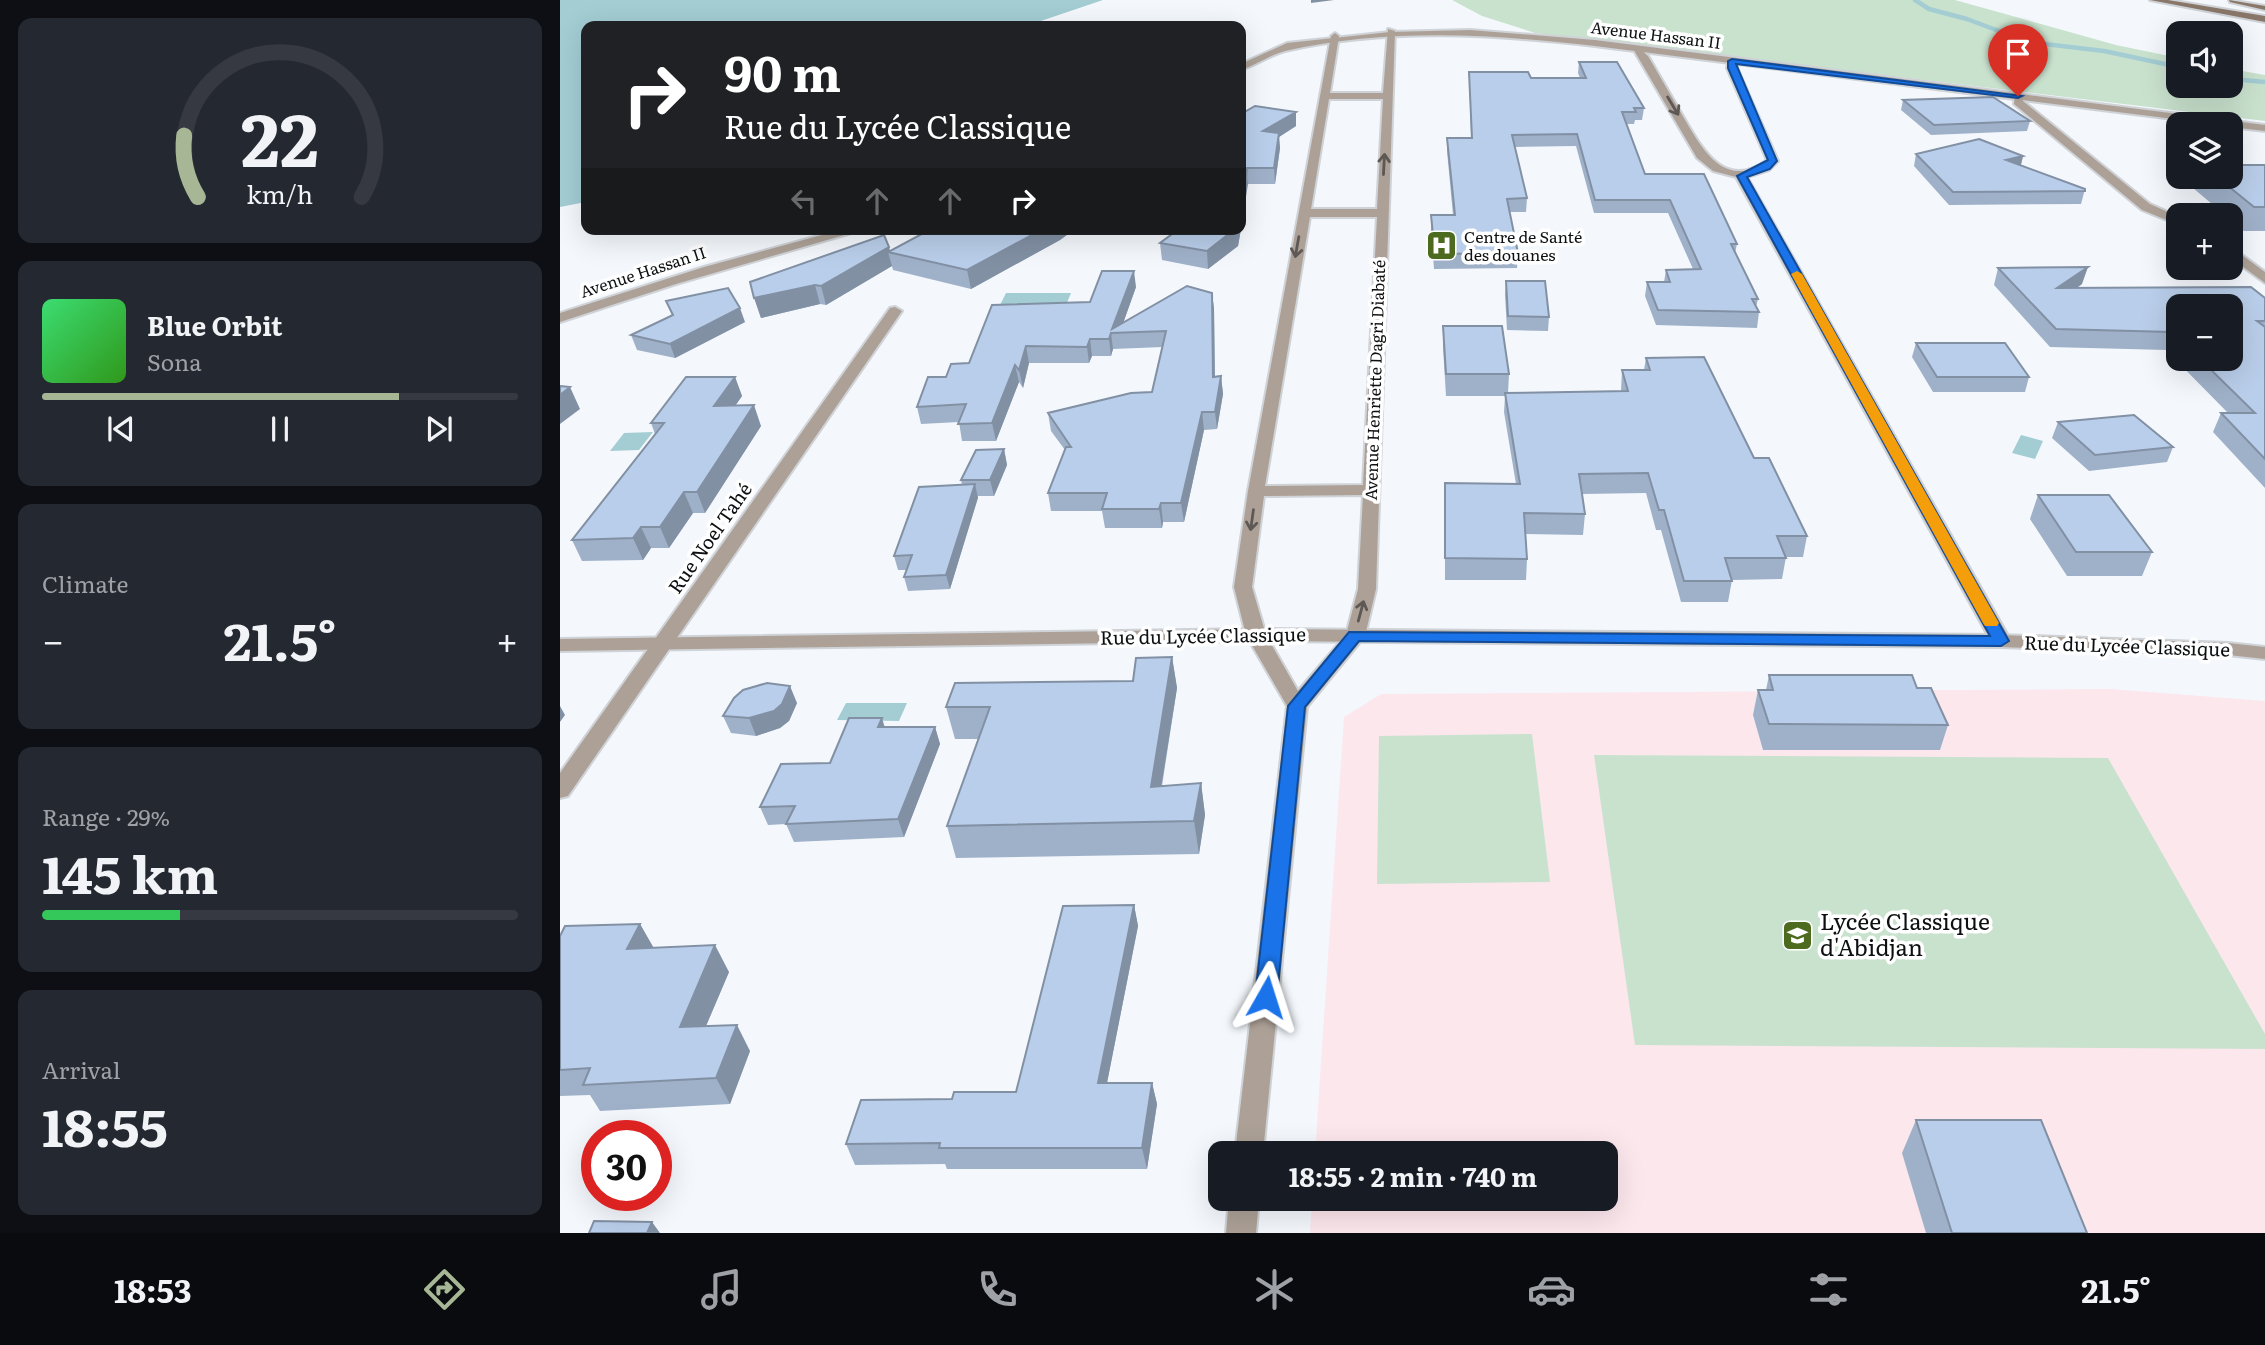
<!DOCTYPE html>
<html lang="en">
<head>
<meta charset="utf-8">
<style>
  :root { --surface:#171b24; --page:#242831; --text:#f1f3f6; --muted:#9ea1a6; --line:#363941; --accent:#a7b695 }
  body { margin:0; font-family:Literata,serif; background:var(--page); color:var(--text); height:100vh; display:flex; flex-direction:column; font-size:26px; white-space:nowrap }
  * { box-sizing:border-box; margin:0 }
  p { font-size:23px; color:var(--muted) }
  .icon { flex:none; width:38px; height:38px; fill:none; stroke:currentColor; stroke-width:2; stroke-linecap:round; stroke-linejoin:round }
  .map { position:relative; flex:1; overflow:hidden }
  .details { display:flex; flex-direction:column; gap:18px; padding:18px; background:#0d0f14; width:560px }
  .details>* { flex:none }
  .guide { position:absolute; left:21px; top:21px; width:665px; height:214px; border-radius:14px; box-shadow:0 7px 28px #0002; background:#202124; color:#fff; overflow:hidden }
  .tools { position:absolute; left:1606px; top:21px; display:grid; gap:14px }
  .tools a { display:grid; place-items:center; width:77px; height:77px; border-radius:14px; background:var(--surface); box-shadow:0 7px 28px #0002; font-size:35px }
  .speed { position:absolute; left:21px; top:1120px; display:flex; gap:14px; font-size:35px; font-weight:700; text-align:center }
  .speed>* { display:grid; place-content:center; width:91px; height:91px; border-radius:50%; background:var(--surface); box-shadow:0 7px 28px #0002; line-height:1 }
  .speed .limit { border:10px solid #d22; background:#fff; color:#111 }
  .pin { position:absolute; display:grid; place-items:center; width:60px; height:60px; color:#fff; margin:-72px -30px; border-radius:50% 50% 50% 0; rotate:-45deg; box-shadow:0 0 7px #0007 }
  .pin .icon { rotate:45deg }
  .me { position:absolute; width:77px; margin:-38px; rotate:6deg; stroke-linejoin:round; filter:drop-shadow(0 0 5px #0008) }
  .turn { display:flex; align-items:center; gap:24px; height:147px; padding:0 28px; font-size:32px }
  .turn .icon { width:91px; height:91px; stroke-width:2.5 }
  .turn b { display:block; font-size:49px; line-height:60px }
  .lanes { display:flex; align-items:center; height:66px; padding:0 28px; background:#0003; justify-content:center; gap:35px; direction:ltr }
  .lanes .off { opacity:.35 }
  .big { font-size:52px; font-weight:700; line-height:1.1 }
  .details .tile { flex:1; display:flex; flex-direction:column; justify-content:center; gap:10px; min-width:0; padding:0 24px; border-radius:14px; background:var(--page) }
  .details .dial { align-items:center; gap:0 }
  .dial svg { height:182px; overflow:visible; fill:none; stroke:var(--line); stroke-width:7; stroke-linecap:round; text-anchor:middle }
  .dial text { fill:var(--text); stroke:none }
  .song { display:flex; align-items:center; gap:21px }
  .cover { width:84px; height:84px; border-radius:10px; background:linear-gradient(135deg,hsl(140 70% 55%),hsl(110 70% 35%)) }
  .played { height:7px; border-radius:4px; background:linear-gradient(90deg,var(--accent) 75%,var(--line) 75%) }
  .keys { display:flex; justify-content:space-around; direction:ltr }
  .heat { display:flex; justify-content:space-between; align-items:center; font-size:38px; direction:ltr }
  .charge { height:10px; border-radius:5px; background:linear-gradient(90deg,#34c759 29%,var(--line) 0) }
  .trip { position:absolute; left:648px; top:1141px; width:410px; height:70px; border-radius:14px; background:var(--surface); box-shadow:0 7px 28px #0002; font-weight:700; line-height:70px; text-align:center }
  .tab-bar { display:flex; height:112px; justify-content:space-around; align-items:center; background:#090b0e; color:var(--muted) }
  .tab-bar .icon { width:49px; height:49px }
  .tab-bar .current { color:var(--accent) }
  .tab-bar b { font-size:32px; color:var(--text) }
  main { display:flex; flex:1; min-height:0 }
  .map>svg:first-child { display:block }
  .education { fill:#fce7ed }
  .green { fill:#c9e2ce }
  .water { fill:#a3cdd3 }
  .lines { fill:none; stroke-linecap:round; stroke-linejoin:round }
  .stream { stroke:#a3cdd3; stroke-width:4.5 }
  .minor-casing { stroke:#cfd3d7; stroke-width:4 }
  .tertiary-casing { stroke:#cfd3d7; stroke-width:4 }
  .secondary-casing { stroke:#cfd3d7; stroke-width:4 }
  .minor { fill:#ada197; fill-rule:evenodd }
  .tertiary { fill:#ada197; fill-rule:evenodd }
  .secondary { fill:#897769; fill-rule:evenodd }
  .wall { fill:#9fb1c9; fill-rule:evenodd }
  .shaded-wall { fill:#8290a4 }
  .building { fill:#b9ceea; stroke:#8290a4; stroke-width:2 }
  .oneway { stroke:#5d5854 }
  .route { fill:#1a73e8; stroke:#114b97; stroke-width:2 }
  .slow { fill:#f59e0b }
  .labels { text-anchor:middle; stroke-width:7; stroke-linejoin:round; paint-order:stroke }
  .far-street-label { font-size:16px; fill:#0d0f10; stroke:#fff }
  .far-poi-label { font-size:16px; fill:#0d0f10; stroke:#fff; text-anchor:start }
  .street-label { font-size:19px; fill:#0d0f10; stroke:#fff }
  .near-poi-label { font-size:23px; fill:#0d0f10; stroke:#fff; text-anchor:start }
</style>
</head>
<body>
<main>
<section class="details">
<div class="tile dial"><svg viewBox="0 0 100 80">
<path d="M14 69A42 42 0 1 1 86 69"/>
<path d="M14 69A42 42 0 0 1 8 42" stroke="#a7b695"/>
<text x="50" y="56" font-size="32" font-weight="700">22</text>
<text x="50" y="72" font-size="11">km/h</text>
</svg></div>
<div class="tile">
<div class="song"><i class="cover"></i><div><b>Blue Orbit</b><p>Sona</p></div></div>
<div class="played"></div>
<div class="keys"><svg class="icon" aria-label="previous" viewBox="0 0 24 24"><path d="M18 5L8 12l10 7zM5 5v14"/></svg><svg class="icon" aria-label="pause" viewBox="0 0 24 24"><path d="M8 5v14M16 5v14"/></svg><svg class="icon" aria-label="next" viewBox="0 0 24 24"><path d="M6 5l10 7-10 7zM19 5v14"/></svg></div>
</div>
<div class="tile"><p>Climate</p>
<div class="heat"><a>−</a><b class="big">21.5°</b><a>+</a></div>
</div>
<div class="tile"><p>Range · 29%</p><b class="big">145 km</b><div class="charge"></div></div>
<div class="tile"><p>Arrival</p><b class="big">18:55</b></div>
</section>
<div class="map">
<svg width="1705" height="1233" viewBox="0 0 1705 1233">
  <rect width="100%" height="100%" fill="#f4f8fd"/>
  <path class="education" d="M1551,689l154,12v532h-955l2,-34h293v-46h-290l29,-436 37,-23z"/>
  <path class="green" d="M892,0h503l161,45 63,13v28h52v-17l34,6v46l-730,-88 -53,-17z
    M972,734l18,148 -173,2 2,-148z
    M1034,755l514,3 157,276v15l-630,-4z"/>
  <path class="water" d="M0,0h543l-77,26h-440v176l-26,5z
    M446,293h65l-5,12h-66z
    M93,432l-14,18 -29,1 14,-18z
    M1461,435l22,6 -8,18 -23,-6z
    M286,703h61l-8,18 -62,-1z"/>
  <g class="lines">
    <path class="stream" d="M1355,0l14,9 38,10 61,23 76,9 75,16
      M1671,79l34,3"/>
    <defs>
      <path id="minor" d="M828,29l7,2 -19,558 -11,47 -58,71 -44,446h-28l52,-447 -41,-71 -12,-48 14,-96 83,-455 4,-3 4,3 -9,57h53zM769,99h54l-6,110h-66zM750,217h67l-14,268 -98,1zM803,495l-5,94 -12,46 -48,56 -32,-56 -14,-48 12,-91z
        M1072,47h6l10,9c11,19 22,38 33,57 19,32 42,80 86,47l-40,-92 2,-9 8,2v7l41,93 -9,9 -22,7 264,464 -3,4h-14l-3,-4 -255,-464 -23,-6 -16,-13z
        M1455,94h6l2,7 127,103 29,13v8l-37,-15 -128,-106z
        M1671,247l34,25v11l-34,-25z
        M335,307l7,4 -334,485 -8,2v-25l330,-465z
        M669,1199h30l-3,34h-30z"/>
      <path id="tertiary" d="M910,30l125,10 670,85v6l-34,-4v-3h-18l-618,-78c-103,-12 -208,-18 -310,5 -15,4 -29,14 -44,19v-6l46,-21 103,-11z
        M284,229h21l-189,55 -116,38v-9l144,-46z
        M696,629l745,6 227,8 37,4v12l-37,-4 -227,-8 -745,-6 -696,10v-12z"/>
      <path id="secondary" d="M1590,0h18l97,16v6z
        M1669,0l36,6v4l-35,-8z"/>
    </defs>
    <use href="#minor" class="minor-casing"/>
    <use href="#tertiary" class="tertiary-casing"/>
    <use href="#secondary" class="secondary-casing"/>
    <use href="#minor" class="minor"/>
    <use href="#tertiary" class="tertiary"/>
    <use href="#secondary" class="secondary"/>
  </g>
  <path class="wall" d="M1019,62l65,46 -2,12h-7l-1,4h-7l18,50 92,70 -2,9 23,46 -2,8 3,5 -2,16 -101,-3 -11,-29 2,-14h17l2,-12 27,-1 -25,-56h-74l-18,-67 -61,1 12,51 -1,14h-17l9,41 -1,15 -83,1 -3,-40v-14h22l-6,-64v-13h24l-2,-66 62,6h49l-2,-5z
    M1343,100l127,21 -3,10 -96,4 -30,-25z
    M736,112v14l-17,11 1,11 -5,36h-27l-7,-70z
    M1356,154l107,2 -2,9 64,24 -4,15 -132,1 -35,-39z
    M1705,165v66h-21l-13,-11v-5h-6l-32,-27 4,-11h34z
    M371,229h144l-15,11 -89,49 -78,-19 -1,-4 -66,39 -6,-1 -59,14 -11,-36 139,-35 1,4z
    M619,229h62l-3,17 -30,23 -46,-9 -2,-17z
    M1438,268l84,16 -5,4 188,10v190l-52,-56 8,-19h7l-62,-63 -116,-3 -56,-62zM1619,306l52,53h-52z
    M946,281l43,36 -1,14 -41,-1 -2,-35z
    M576,287l-13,36 89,-30 2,16 1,68 6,-1 2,18 -6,35 -13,1 -20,92h-21l-1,6h-57l-3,-17h-51l-3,-18 17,-43 -14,-19 -3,-18 104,-21 11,-45 -50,2 -2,7h-19l-3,7h-60l-6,25 -4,-6 -23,59h-34l-3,-19 -38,2 -4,-17 29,-30 23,-14 121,-61z
    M106,301l79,21 -70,36 -38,-8 -6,-15 41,-20z
    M883,326l66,48 -1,19 113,-2 1,-21h22l2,-12 108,100 53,78 -4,21h-17l-4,22 -50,1 -4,22h-47l-20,-72h-5l-10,-37 -64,1 3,20 -2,21 -58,-1 2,25 -1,21h-81v-97l71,1 -12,-72 1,-16h-59l-3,-49z
    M1356,343l113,34 -4,15h-92l-21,-35z
    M175,377l7,19 -7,10 26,20 -56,87h-12l-24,35h-18l-8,12 -61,1 -10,-21 83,-106 -4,-11z
    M1498,422l115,25 -6,15 -78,9 -37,-33z
    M444,449l3,16 -13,31h-16l-28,93 -42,2 -4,-14 3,-7h-9l-4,-14 68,-71 -1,-5z
    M1478,495l114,57 -10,24h-75l-37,-57z
    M612,657l5,31 -15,98 39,-3 4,32 -6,39 -243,4 -9,-32 32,-87h-24l-9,-32 187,-26z
    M1209,675l148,13 31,37 -8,25h-177l-10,-35 5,-25h8z
    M237,703l-8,18 -9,7 -24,8 -25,-3 -8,-17z
    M325,727h50l5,17 -36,93 -110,5 -8,-18 -18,1 -8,-18z
    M574,905l4,21 -31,157h45l5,21 -10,65h-200l-2,-5 -90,1 -9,-21 106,-45 64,-7z
    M80,924l13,24 76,24 -23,54 44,25 -20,53 -130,7 -10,-16 -30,1v-160z
    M1356,1120l171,113h-161l-24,-80z"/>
  <path class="shaded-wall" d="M751,0h23l-23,3z
    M736,112v14l-17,11 1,11 -5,36 -1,-16 -11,-37z
    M1463,156l-3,12 -14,-8z
    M687,168l1,16 -7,45v-25z
    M483,229h32l-15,11 -89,49 -4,-19z
    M675,229h6l-3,17 -30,23 -1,-18z
    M329,247l1,5h-2l4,14 -66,39 -5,-19z
    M1528,267l-6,17 -30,21 5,-17z
    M574,271l2,16 -16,45 -8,-3z
    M255,285l5,19 -59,14 -7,-20z
    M652,293l2,16 1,85 -2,-17z
    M180,308l5,14 -70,36 -5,-14z
    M551,333l2,16 -2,7 -2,-17z
    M530,339l2,17 -3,7 -2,-16z
    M466,346l3,17 -6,25 -4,-18z
    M455,365l4,17 -23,59 -4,-18z
    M661,376l2,18 -6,35 -2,-17z
    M175,377l7,19 -21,30 -7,-20z
    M10,387l10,22 -20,15v-29z
    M194,405l7,21 -56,87 -8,-21z
    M642,412l2,18 -20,92 -3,-19z
    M444,449l3,16 -13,31 -4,-16z
    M415,484l3,14 -28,91 -4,-14z
    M124,492l9,21 -24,35 -9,-21z
    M601,503l2,19 -1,6 -3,-19z
    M81,527l10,21 -8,12 -10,-22z
    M612,657l5,31 -21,131 -5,-32z
    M230,686l7,17 -8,18 -9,7 -24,8 -7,-18z
    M0,706l5,9 -5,7z
    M322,718l5,17 -9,-8z
    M375,727l5,17 -36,93 -6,-18z
    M641,783l4,32 -6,39 -5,-33z
    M574,905l4,21 -35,177 -5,-20z
    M80,924l15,26 -28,-1z
    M155,945l14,27 -35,82 -14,-27z
    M177,1025l13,26 -20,53 -14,-26z
    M592,1083l5,21 -10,65 -5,-21z
    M92,1222l8,11h-13z"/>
  <path class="building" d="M1019,62h38l27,46h-10l2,4h-14l23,62h59l33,70h-6l27,55h-6l7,13 -101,-2 -11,-28h23l-4,-12 35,-1 -31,-69h-75l-18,-66 -65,1 15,63 -20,1 11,54 -83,1 -4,-39h24l-8,-77h25l-3,-66h59l3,6h55z
    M1433,97l37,24 -96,4 -31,-25z
    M695,106l41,6 -33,19 16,2 -5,35h-27l-6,36v-90z
    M1419,139l44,17 -17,4 79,29v2l-132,1 -37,-38z
    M1671,165h34v42h-11l-37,-30h14z
    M371,229h112l-76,41 -79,-18z
    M619,229h56l-28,22 -47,-8z
    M324,235l5,12 -68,39 -6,-1 -61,13 -4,-16z
    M1528,267l-31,21 194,-1 14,11v23h-8l8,6v132l-44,-46h34l-55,-54h31v-53h-52v32l-7,-6 -116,-3 -58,-61z
    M542,271h32l-22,58 75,-43 25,7 1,84 8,-1 -6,36h-13l-21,91h-20l-2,6h-57l5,-16h-59l18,-46h5l-23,-34 83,-20 21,-1 14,-61 -55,2 -2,6h-19l-3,8 -61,-1 -7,24 -4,-5 -23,58 -34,1 8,-20 -49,3 11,-30h18l5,-13 18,-1 23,-58 98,-3z
    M946,281h39l4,36 -41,-1z
    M168,288l12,20 -70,36 -39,-9 42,-20 -7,-14z
    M883,326h59l7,48h-63z
    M1356,343h89l24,34h-92z
    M1144,357l50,101h15l38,78h-30l9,22h-61l7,23h-48l-20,-71h-5l-11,-37 -69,1 6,40 -61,-1 3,46 -82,-1v-75l75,1 -15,-91 123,-2 -6,-21h28l-4,-12z
    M126,377h49l-21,29 40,-1 -57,87h-13l-24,35h-19l-8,11 -61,2 92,-117h-13z
    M0,386l10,1 -10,8z
    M1574,415l39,32 -78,8 -37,-33z
    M444,449l-14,31h-29l15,-30z
    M415,484l-29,91 -42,2 8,-22 -18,1 25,-69z
    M1478,495h71l43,57h-76z
    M612,657l-21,130 50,-4 -7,38 -247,5 43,-119h-44l9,-24 178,-2 3,-23z
    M1209,675h143l5,13h14l17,37 -179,-1 -11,-34h15z
    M207,683l23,3 -8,18 -8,7 -25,7 -26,-2 11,-18 9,-8z
    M289,718h33l-4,9h57l-37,92 -112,5 9,-18 -35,1 21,-43 49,-1z
    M574,905l-36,178h54l-10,65h-203l1,-5 -94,1 15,-44 91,-1 2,-7h62l47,-186z
    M80,924l-13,25 88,-4 -35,82 57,-2 -21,53 -133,7 7,-17 -30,2v-134l5,-10z
    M1356,1120h125l46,113h-135z
    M34,1221l58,1 -5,11h-58z"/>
  <defs><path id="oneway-shaft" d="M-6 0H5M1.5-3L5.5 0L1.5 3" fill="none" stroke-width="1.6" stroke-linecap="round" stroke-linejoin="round" transform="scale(1.75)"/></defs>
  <g class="oneway">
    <use href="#oneway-shaft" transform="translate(1113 106) rotate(59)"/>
    <use href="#oneway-shaft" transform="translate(824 164) rotate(-87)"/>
    <use href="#oneway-shaft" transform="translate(737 247) rotate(100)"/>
    <use href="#oneway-shaft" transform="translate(692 520) rotate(98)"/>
    <use href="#oneway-shaft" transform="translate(801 611) rotate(-75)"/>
  </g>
  <path class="route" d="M1172,59l290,37 -4,2 -282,-34 41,97 -7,8 -23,8 262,464 -8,5 -642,-5 -54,66 -28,290 -3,7 -8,2 -8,-2 -3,-7 33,-291 61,-74 641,4 -253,-460 31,-16 -40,-92v-7z"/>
  <path class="slow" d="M1237,271l5,3 197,349 -2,3h-12l-2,-3 -192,-349z"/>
  <defs>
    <symbol id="hospital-square" viewBox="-11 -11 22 22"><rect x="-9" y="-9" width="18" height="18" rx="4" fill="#4d6b1f" stroke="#fff"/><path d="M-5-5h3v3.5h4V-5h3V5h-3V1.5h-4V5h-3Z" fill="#fff"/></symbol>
    <symbol id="school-square" viewBox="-11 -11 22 22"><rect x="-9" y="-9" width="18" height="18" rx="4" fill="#4d6b1f" stroke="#fff"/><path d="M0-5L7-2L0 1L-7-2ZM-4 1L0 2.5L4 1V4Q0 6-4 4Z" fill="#fff"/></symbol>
  </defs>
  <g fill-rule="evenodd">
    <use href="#hospital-square" x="864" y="228" width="35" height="35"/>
    <use href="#school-square" x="1220" y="918" width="35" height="35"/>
  </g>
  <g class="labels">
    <g class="far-street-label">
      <text transform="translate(1096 35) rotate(7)" y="6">Avenue Hassan II</text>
      <text transform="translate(83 272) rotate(-18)" y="6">Avenue Hassan II</text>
      <text transform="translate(815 380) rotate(-88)" y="6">Avenue Henriette Dagri Diabaté</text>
    </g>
    <g class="far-poi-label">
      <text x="904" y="243">Centre de Santé<tspan x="904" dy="18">des douanes</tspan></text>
    </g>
    <g class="street-label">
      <text transform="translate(150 538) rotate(-55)" y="7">Rue Noel Tahé</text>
      <text transform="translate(643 636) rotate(-1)" y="7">Rue du Lycée Classique</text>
      <text transform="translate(1567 646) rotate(2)" y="7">Rue du Lycée Classique</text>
    </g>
    <g class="near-poi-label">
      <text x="1260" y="930">Lycée Classique<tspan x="1260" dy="26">d'Abidjan</tspan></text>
    </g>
  </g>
</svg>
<div class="tools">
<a><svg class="icon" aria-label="sound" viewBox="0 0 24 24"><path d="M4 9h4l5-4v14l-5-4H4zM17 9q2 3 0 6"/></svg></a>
<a><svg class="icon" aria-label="layers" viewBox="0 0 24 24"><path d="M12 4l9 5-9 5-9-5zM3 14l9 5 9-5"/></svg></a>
<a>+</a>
<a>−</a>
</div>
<div class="speed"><div class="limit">30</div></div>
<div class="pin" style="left:1458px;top:96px;background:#d93025"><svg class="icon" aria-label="arrive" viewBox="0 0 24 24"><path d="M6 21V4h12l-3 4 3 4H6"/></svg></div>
<svg class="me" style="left:706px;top:997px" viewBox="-20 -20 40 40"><path d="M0-17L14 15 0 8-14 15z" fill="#1a73e8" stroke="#fff" stroke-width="4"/></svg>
<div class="trip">18:55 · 2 min · 740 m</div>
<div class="guide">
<div class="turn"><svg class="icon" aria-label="right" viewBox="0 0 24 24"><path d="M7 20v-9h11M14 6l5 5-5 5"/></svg><div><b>90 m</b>Rue du Lycée Classique</div></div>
<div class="lanes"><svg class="icon off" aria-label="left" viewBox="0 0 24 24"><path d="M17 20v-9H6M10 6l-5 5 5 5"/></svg><svg class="icon off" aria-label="ahead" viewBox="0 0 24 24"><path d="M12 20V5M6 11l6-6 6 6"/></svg><svg class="icon off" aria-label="ahead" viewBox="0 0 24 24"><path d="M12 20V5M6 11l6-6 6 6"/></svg><svg class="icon" aria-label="right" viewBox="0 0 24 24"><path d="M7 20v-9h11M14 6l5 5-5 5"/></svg></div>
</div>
</div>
</main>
<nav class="tab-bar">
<b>18:53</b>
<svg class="icon current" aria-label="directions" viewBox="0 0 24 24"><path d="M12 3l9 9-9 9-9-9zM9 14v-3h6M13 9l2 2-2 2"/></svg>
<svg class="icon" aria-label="music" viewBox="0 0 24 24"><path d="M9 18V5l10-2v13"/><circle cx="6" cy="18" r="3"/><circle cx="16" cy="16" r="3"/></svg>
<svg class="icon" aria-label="phone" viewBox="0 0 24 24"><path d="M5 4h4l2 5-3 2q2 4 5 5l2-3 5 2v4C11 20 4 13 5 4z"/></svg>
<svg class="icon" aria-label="climate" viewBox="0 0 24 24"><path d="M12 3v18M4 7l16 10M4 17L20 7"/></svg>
<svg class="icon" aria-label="car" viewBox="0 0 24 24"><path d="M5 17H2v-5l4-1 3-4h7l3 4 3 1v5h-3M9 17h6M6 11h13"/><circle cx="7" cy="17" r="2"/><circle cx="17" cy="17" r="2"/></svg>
<svg class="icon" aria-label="filters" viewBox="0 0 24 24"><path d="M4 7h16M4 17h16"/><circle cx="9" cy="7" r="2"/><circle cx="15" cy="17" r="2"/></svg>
<b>21.5°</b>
</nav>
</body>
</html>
